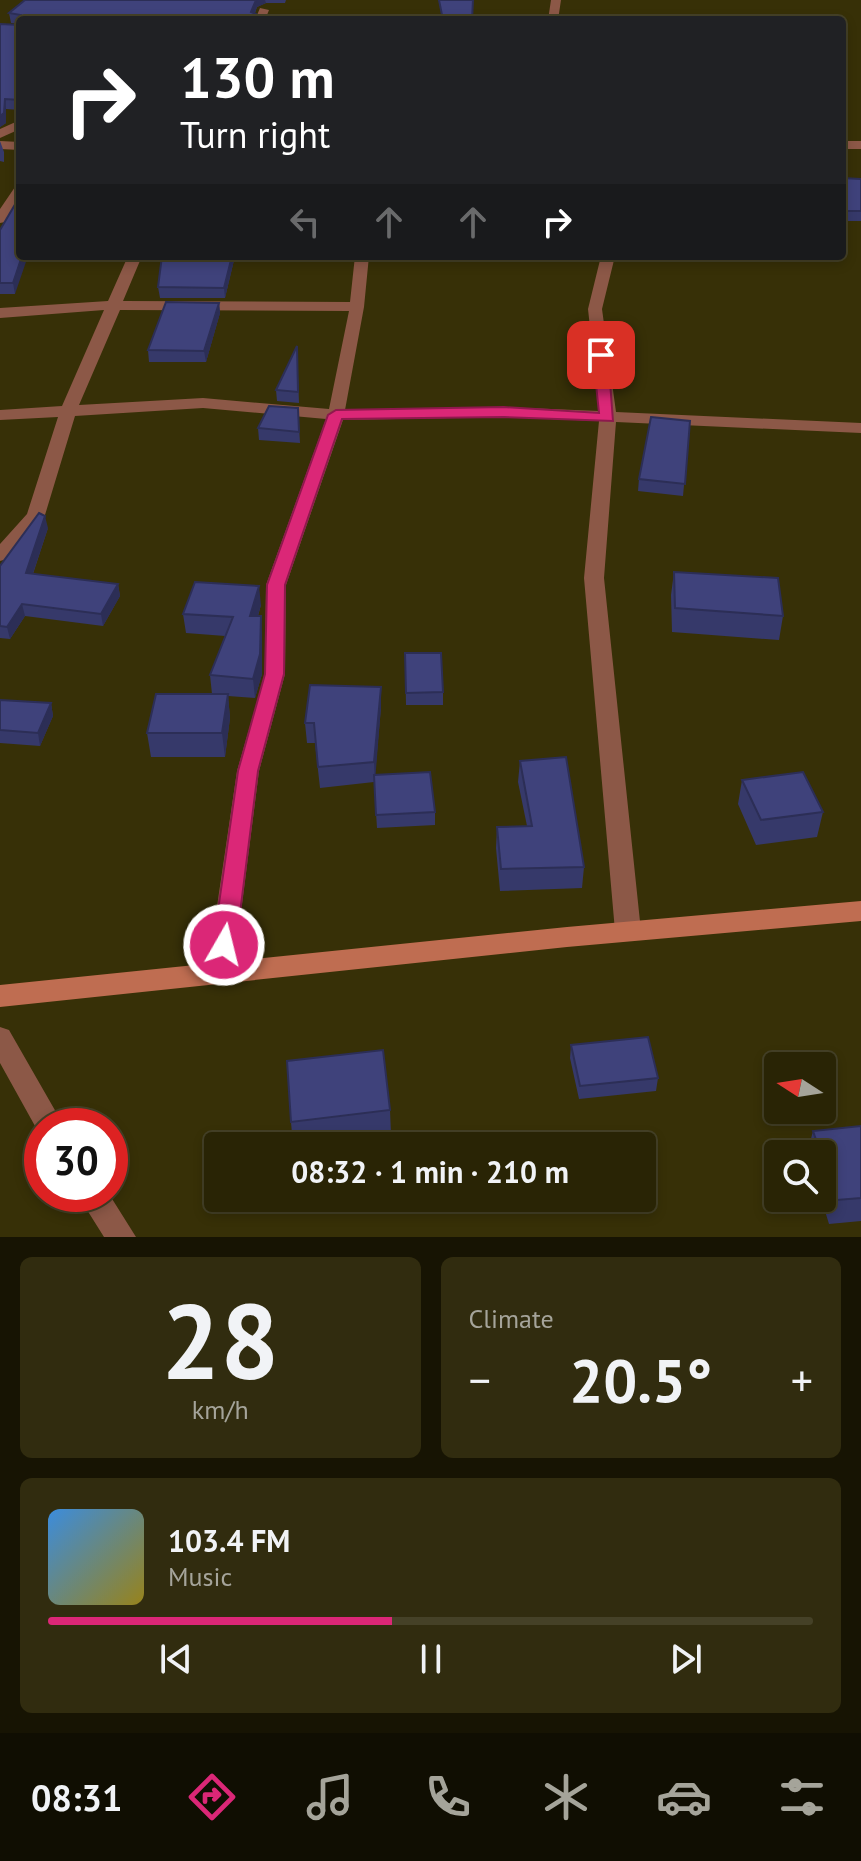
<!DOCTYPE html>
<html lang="en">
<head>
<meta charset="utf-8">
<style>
  :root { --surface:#292405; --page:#312c0f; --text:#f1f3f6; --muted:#a5a49a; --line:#454127; --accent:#db2777 }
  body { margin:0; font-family:"PT Sans",sans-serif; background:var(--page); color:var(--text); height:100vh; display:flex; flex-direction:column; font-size:30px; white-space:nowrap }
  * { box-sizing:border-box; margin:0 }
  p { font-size:26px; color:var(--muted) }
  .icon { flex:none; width:44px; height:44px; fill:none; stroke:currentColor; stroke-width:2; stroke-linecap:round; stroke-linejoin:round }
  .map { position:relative; height:1237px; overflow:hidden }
  .side { display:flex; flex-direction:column; gap:20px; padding:20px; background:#171403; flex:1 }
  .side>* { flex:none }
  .banner { position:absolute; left:16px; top:16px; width:830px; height:244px; border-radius:8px; box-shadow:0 4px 12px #0003,0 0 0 2px var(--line); background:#202124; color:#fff; overflow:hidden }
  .needle { width:52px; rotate:282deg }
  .controls { position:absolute; left:764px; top:1052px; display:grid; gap:16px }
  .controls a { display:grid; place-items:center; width:72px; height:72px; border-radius:8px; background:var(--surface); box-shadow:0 4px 12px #0003,0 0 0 2px var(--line); font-size:40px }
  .speed { position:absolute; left:24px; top:1108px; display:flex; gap:16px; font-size:40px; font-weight:700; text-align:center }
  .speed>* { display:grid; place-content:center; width:104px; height:104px; border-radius:50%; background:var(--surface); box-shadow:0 4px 12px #0003,0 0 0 2px var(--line); line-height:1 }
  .speed .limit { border:12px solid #d22; background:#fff; color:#111 }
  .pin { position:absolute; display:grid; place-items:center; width:68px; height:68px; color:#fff; margin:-34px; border-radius:16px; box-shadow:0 4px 12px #0006 }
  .me { position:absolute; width:88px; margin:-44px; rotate:8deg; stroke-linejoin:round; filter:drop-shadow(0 0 6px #0008) }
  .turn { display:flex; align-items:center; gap:28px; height:168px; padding:0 32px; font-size:36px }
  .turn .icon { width:104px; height:104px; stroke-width:2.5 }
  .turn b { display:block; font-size:56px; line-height:68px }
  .lanes { display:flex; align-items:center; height:76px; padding:0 32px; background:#0003; justify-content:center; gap:40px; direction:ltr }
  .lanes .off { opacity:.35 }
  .big { font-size:60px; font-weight:800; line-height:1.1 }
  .side .widget { flex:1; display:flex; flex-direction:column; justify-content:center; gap:12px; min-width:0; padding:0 28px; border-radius:12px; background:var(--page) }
  .side .dial { align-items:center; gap:0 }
  .dial b { font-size:104px; line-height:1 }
  .song { display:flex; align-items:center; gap:24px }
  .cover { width:96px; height:96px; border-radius:12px; background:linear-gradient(135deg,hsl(210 70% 55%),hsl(50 70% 35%)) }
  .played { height:8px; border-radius:4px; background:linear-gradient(90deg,var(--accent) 45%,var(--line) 45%) }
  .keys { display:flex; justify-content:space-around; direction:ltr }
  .heat { display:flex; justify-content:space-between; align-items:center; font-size:44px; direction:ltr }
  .side .tiles { flex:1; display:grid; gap:20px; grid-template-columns:1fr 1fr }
  .widget:last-child { grid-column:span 2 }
  .trip { position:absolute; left:204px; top:1132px; width:452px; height:80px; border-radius:8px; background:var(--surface); box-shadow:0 4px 12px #0003,0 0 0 2px var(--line); font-weight:800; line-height:80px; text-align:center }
  .tab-bar { display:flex; height:128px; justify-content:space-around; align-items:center; background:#100e02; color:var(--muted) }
  .tab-bar .icon { width:56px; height:56px }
  .tab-bar .on { color:var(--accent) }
  .tab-bar b { font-size:36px; color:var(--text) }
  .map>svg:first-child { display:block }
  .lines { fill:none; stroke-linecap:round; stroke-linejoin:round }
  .minor { fill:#8c5847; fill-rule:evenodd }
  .secondary { fill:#bf6d51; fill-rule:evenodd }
  .wall { fill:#36396a }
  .shaded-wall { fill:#2c2e56 }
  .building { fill:#3f427b; stroke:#2c2e56; stroke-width:2 }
  .route { fill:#db2777; stroke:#8e194d; stroke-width:2 }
</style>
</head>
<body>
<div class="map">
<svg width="861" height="1237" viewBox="0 0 861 1237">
  <rect width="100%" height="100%" fill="#373007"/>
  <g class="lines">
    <path class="minor" d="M551,0h10l-3,20h-10z
      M260,8l9,2 -4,10h-10z
      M20,120v9l-20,9v-9z
      M0,141l20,1v8l-20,-1z
      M842,141h19v8h-19z
      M20,186v14l-15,22 -5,1v-14l15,-22z
      M128,256h14l-19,45 227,1 5,-46h14l-5,51 -19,103 159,-3 95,4 -11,-102 13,-53h14l-13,53 14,103 245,11v10l-245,-11 -12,156 37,353 -4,7 -9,3 -9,-3 -4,-7 -31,-353 15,-157 -95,-4 -161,3 -57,165 -1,89 -26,97 -26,203 -4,7 -9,3 -9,-3 -4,-7 30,-203 28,-97 1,-89 60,-166 -123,-11 -128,8 -30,99 -38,44 -7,2v-17l27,-30 31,-97 -58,3v-10l62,-4 42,-96 -104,8v-10l108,-7zM120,310l229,1 -20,98 -126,-11 -124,7z
      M0,1027l9,3 55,96h-22l-2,9 -40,-72z
      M77,1194h32l27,43h-32z"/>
    <path class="secondary" d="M861,901v20l-294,26 -567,60v-22l567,-58z"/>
  </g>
  <path class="wall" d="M25,0h261l-1,3h-19l-9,4 -2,6 -235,11 -9,-1 -2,-10z
    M0,24l20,1v85l-14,-1v14l-6,4z
    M0,141l4,11v10l-4,-1z
    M842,178l19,1v42h-19z
    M20,196l-5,98h-15v-64z
    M235,256l-10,42h-65l-2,-11z
    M219,303l1,10 -14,49h-57l-1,-12z
    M297,346l2,57 -22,-2 -1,-11z
    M298,408l2,35 -41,-3 -1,-12z
    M690,421l-7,75 -45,-5 1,-12z
    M48,528l-15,46 85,10 2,12 -17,30 -78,-10 -15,23 -10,-1v-72z
    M674,572l109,44 -4,24 -107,-8 -1,-37z
    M261,605l-3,11 4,19v39l-7,24 -27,-2 2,22 -5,39h-74l-4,-24 65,-39 -2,-19 15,-39 -39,-3 -3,-19z
    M405,653l38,39v13h-37z
    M0,700l51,3 2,13 -13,30 -40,-3z
    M381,707l-6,68 60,37v13l-58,3 -3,-46 -54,6 -5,-45h-8l-2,-20z
    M520,761l64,106 -2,21 -82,3 -4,-43 1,-21 30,-1 -9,-44z
    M742,780l81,32 -6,25 -61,8 -18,-41z
    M571,1045l87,33 -2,13 -77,8 -9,-41z
    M390,1110l1,24 -98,12 -2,-24z
    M861,1126v95l-32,3 -8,-26h1v-44h-15l6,-23z"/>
  <path class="shaded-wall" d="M256,0h9l1,3 -9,4 -5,13 -1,-8z
    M5,99l1,10v14l-6,4v-11z
    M22,256h6l-13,38 -2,-11z
    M232,256h3l-10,42 -1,-10z
    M219,303l1,10 -14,49 -2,-11z
    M45,516l3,12 -19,57 -3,-12z
    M118,584l2,12 -17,30 -2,-12z
    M259,586l2,19 -9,30 -2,-19z
    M22,604l3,12 -15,23 -3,-12z
    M261,616l1,19v39l-7,24 -2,-19z
    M381,687v20l-6,75 -1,-20z
    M228,694l2,24 -5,39 -3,-24z
    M51,703l2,13 -13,30 -2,-13z"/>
  <path class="building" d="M25,0h231l-5,12 5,2 -3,6h-232v-5l-12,-2z
    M439,0h34l-1,20h-29z
    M0,24l20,1v75l-15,-1 -1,14 -4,3z
    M842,178l19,1v32h-18z
    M20,196v60h2l-9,27h-13v-53z
    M162,256h70l-8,32 -66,-1z
    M166,302l53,1 -15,48 -56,-1z
    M297,346l1,46 -22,-2z
    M269,406l29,2 1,24 -41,-4z
    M651,417l39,4 -5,63 -46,-5z
    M39,513l6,3 -19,57 92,11 -17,30 -79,-10 -15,23 -7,-1v-60z
    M674,572l104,6 5,38 -108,-8z
    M195,582l64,4 -9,30h11l-1,38 -7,25 -43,-4 23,-58 -50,-3z
    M405,653h36l2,39 -37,1z
    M310,685l71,2 -7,75 -56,5 -4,-44h-9z
    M156,694h72l-6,39h-75z
    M0,700l51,3 -13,30 -38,-3z
    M566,757l18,110 -83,2 -4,-42 35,-1 -12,-65z
    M430,772l5,40 -59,3 -2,-40z
    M803,772l20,40 -62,8 -19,-40z
    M648,1037l10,41 -78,8 -9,-41z
    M383,1050l7,60 -99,12 -4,-61z
    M861,1126v72l-24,2 -24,-69z"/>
  <path class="route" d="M601,351l7,4 5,66 -109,-4 -162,2 -57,166 -1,89 -26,97 -22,174 -4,6h-16l-3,-6 25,-174 27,-97 2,-89 61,-170 8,-5 168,-3 95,6 -6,-58z"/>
</svg>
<div class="controls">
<a><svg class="needle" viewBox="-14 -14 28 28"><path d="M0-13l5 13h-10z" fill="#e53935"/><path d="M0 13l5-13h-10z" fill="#a5a49a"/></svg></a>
<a><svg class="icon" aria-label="search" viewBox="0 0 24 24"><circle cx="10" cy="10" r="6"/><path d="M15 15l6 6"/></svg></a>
</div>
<div class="speed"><div class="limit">30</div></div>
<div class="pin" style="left:601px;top:355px;background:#d93025"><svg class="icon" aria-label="arrive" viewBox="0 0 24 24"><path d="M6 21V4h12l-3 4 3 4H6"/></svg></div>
<svg class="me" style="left:224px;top:945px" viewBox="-20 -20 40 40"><circle r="17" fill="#db2777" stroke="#fff" stroke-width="3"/><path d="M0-11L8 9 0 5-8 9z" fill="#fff"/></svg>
<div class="trip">08:32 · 1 min · 210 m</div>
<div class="banner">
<div class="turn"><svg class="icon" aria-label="right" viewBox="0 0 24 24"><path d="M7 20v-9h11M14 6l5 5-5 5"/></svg><div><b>130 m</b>Turn right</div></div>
<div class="lanes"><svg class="icon off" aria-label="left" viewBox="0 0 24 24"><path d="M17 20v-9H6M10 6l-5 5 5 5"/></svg><svg class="icon off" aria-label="ahead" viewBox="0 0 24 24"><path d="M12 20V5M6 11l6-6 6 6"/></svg><svg class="icon off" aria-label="ahead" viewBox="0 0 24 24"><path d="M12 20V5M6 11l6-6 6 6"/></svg><svg class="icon" aria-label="right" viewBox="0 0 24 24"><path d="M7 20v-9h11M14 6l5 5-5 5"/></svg></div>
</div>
</div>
<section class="side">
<div class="tiles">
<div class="widget dial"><b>28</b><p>km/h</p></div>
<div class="widget"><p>Climate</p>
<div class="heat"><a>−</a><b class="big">20.5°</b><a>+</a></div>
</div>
<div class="widget">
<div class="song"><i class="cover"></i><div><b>103.4 FM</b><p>Music</p></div></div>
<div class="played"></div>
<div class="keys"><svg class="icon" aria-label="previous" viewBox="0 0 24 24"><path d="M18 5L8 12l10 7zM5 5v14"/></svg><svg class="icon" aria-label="pause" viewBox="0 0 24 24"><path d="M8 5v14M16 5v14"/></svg><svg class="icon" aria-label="next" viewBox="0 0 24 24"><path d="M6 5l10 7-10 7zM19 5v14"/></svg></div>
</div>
</div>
</section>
<nav class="tab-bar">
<b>08:31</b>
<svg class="icon on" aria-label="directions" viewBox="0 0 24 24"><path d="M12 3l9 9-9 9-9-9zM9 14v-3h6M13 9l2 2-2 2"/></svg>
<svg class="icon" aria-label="music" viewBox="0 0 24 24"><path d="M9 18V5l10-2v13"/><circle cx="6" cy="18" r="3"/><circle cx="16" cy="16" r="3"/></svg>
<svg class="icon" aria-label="phone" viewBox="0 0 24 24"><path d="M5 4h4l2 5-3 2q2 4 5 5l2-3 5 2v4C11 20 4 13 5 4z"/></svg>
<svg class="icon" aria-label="climate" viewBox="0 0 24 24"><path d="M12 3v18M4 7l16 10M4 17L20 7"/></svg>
<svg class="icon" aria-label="car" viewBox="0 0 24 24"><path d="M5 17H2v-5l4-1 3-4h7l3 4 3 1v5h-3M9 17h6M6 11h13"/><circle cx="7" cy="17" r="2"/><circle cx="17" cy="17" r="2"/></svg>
<svg class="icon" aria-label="filters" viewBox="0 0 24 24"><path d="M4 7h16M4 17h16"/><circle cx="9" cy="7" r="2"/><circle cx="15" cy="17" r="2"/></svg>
</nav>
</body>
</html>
